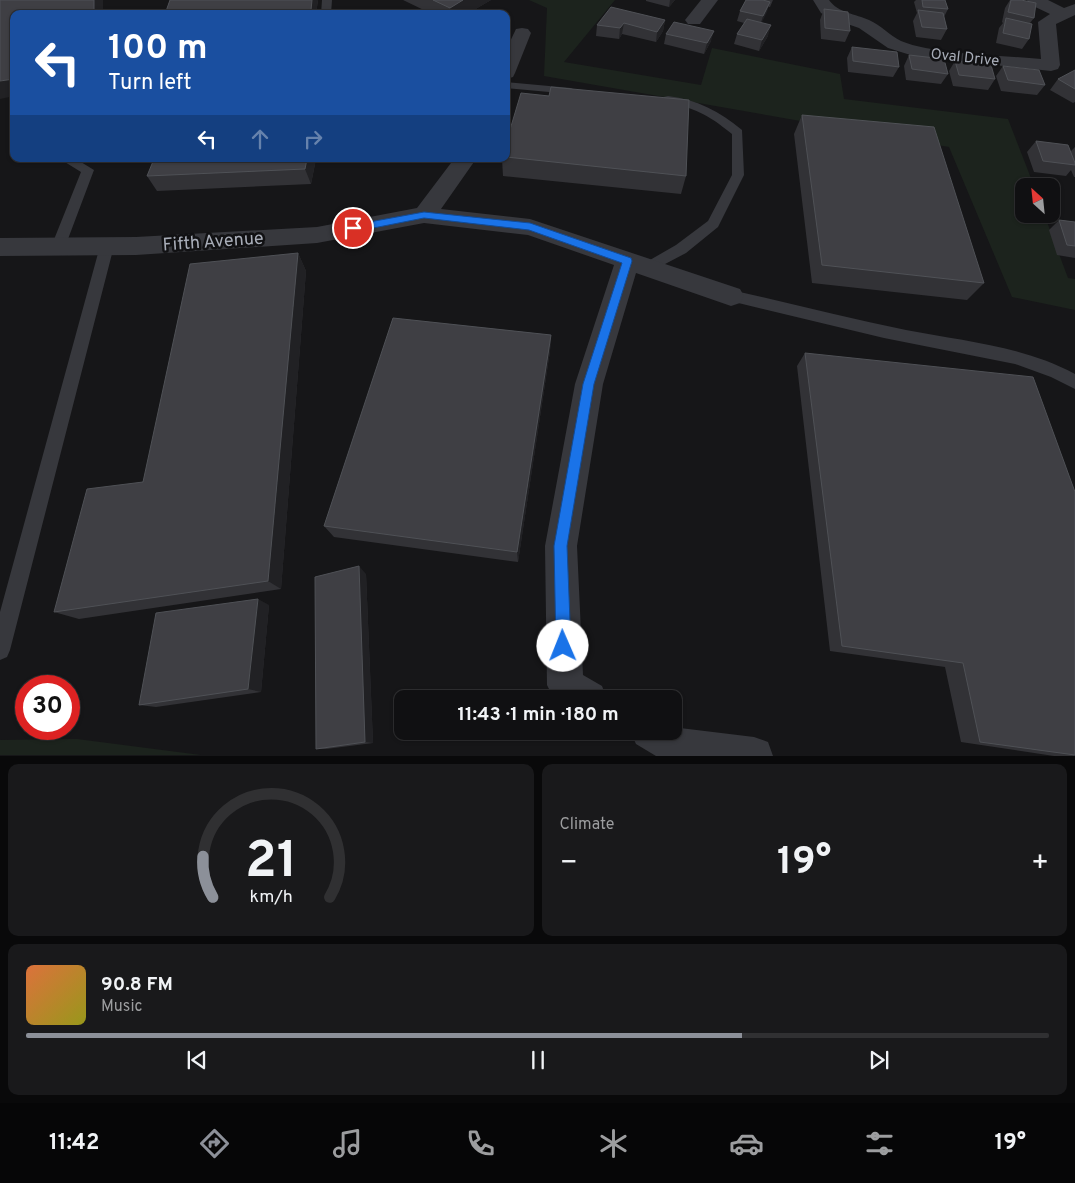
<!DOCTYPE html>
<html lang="en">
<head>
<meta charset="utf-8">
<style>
  :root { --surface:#101012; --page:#19191b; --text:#f1f3f6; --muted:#9c9d9f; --line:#303032; --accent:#8c9099 }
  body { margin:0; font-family:Overpass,sans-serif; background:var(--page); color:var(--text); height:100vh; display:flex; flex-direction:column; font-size:19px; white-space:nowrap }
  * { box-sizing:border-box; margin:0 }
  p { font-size:16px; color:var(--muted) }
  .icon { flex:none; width:28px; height:28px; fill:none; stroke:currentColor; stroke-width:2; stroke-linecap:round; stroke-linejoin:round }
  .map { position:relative; height:756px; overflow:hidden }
  .details { display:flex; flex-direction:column; gap:8px; padding:8px; background:#09090a; flex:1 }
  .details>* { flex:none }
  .guide { position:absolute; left:10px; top:10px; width:500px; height:152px; border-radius:10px; box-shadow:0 1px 4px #0004,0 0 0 1px var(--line); background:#1a4fa0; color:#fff; overflow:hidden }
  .needle { width:32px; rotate:333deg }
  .buttons { position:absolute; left:1015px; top:178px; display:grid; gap:10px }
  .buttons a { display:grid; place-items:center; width:45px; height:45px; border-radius:10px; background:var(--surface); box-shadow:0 1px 4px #0004,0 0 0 1px var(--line); font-size:25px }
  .speed { position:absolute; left:15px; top:675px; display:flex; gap:10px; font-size:25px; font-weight:700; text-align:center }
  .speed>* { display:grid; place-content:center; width:65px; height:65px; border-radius:50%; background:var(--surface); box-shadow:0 1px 4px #0004,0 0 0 1px var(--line); line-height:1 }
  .speed .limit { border:8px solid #d22; background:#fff; color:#111 }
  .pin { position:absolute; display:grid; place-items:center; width:42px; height:42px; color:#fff; margin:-21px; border:2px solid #fff; border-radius:50%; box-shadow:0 1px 5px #0007 }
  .me { position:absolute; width:55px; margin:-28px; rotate:359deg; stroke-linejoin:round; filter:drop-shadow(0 0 4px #0008) }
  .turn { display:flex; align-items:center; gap:18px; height:105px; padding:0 15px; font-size:22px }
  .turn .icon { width:65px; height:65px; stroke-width:2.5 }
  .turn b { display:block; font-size:35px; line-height:42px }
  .lanes { display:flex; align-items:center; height:48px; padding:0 15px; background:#0003; justify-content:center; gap:25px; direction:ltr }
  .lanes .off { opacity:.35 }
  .big { font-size:38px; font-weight:700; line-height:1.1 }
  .details .widget { flex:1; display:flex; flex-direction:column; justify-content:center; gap:8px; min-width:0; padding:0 18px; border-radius:10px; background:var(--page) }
  .details .dial { align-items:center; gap:0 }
  .dial svg { height:130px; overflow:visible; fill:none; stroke:var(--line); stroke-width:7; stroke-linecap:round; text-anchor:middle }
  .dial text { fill:var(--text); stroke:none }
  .song { display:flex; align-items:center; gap:15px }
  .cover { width:60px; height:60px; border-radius:8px; background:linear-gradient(135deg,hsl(20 70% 55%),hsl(60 70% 35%)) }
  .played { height:5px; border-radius:2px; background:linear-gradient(90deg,var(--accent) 70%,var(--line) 70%) }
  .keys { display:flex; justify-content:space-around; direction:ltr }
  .heat { display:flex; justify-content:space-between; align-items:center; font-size:28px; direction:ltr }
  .details .tiles { flex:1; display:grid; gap:8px; grid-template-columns:1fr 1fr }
  .widget:last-child { grid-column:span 2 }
  .trip { position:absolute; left:394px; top:690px; width:288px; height:50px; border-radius:10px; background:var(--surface); box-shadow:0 1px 4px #0004,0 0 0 1px var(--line); font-weight:700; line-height:50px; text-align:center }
  .tab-bar { display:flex; height:80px; justify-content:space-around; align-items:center; background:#060607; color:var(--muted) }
  .tab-bar .icon { width:35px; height:35px }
  .tab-bar .current { color:var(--accent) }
  .tab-bar b { font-size:22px; color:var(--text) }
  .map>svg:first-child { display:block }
  .green { fill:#1c231d }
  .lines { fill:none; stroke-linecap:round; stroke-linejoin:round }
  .service { fill:#37383d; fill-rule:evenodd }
  .minor { fill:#37383d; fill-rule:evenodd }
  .wall { fill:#323236 }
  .shaded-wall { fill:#212124 }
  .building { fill:#3f3f44; stroke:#4f5156 }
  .route { fill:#1a73e8; stroke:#114b97 }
  .labels { text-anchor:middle; stroke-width:5; stroke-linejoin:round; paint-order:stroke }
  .far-street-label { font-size:15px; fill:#a8adb8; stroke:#111113 }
  .street-label { font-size:18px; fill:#a8adb8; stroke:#111113 }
</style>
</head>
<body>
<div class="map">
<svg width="1075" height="756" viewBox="0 0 1075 756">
  <rect width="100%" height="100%" fill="#161618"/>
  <path class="green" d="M529,0h86l-51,62 137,23 11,-37 128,26 4,25 164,20 26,67h-10v28h20l24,64 7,1v31l-63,-13 -63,-150 -405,-71 3,-68z
    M77,739l124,16h-201v-15z"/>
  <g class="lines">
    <path class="service" d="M322,0h10l-1,14h-10z
      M506,82l65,6 6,3 -6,3 -65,-6z
      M668,96c30,4 51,15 74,34l2,45 -26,52 -32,26 -38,20 -5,-1 -2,-4 2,-4 33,-19 32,-24 24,-46v-41c-26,-21 -36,-25 -68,-33v-4z
      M60,159h16l18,11 -29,77 -7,5 -7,-5 30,-75z
      M107,241l7,5 -104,404 -3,7 -7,3v-48l100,-366z
      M731,290c58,13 116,28 175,40 57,11 117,16 169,44v15l-24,-12 -36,-13 -131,-26 -158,-38 -2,-4 2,-4z"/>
    <path class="minor" d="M701,0h17l-18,24h-12l-3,-4z
      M813,0h16c9,13 27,14 40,20 12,5 21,16 32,21 34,14 102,14 140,18l-3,-37 12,-8 -21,-10 -2,-4h21l16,8 11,-4v11l-19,9 4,41 -2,4 -7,2 -134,-14 -29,-9 -29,-20 -29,-10 -9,-5z
      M522,28l6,1 3,4 -16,40 -2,4 -7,2v-29l10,-21z
      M454,159h22l-35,50 89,10 210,70 4,7 -4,7 -9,3 -95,-33 -33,111 -26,162 6,129 19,11 5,13h-53l-7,-14 -2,-139 30,-162 39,-119 -86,-30 -104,-12 -107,20 -181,12 -136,1v-18l136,-1 181,-10 100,-19z
      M672,723l8,5 74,9 14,5 5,14h-117l-20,-12 -6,-13h42z"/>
  </g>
  <path class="wall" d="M170,0h148l-2,14h-151z
    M403,0h88l-24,14h-35z
    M646,0h29l-6,7 -23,-6z
    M746,0h27l-3,7h-2l-7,16 7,13 -9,15 -25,-7 3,-10 7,-11 -7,-2 3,-10z
    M916,0h29l3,9 -4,8 3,12 -6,11 -25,-3 -3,-16 4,-8 -3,-11z
    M1010,0h11l13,18 -4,5 -1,16 -7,10 -26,-6 3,-15 4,-5 -1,-1 3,-14z
    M824,9l26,22 -5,11 -24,-3 -1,-19z
    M665,20l-2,11 -7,11 -34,-8 -3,5 -23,-3 1,-11z
    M666,34l45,7 -7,13 -40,-10z
    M852,47l47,20 -6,10 -45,-5 -1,-14z
    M909,55l39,19 -7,10 -35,-4 -2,-14z
    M955,61l40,18 -7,11 -35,-4 -4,-15z
    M1003,66l42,19 -8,10 -36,-4 -5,-15z
    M1075,70v32l-2,1 -23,-13 8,-11z
    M802,115l182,168 -17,17 -155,-17 -18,-149z
    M1036,141l34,11 5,-5v30h-1l-3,-7 -5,6 -32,-4 -7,-20z
    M506,143l180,33 -5,18 -178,-18 -1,-17h4z
    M316,159l-5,25 -154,7 -10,-15z
    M1059,220l16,2v36l-18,-3 -8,-25z
    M298,253l8,18 -25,318 -202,30 -25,-7z
    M551,335l-1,16 -32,211 -184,-25 -10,-11z
    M805,353l270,403h-21l-93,-14 -16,-75 -115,-16 -33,-285z
    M366,574l7,169 -47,6h-10z
    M269,605l-8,87 -105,15 -17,-2z"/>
  <path class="shaded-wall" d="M94,0h9v14h-9z
    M312,0h6l-2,14h-4l-1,-4z
    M463,0h28l-24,14h-16l-1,-6z
    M670,0h5l-6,7z
    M770,2l-3,10 -7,14 3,-10z
    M665,20l-2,11 -7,11 1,-10z
    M624,23l-2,11 -3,5 1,-11z
    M771,25l-3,11 -9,15 3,-11z
    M714,31l-3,10 -7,13 3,-11z
    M14,79v17l-14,3v-18z
    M307,159h9l-5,25 -6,-15z
    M298,253l8,18 -25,318 -13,-8z
    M551,335l-1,16 -32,211 -1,-10z
    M359,566l7,8 7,169 -8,-1z
    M258,599l11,6 -8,87 -13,-3z"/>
  <path class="building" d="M0,0h94v14h-80v65l-14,2z
    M170,0h142l-1,10 -48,4h-98z
    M433,0h30l-13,8z
    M746,0h17l7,2 -7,14 -23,-5z
    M922,0h23l3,9 -25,-2z
    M1011,0h10l15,3 -2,15 -26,-6z
    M611,7l54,13 -8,12 -33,-9 -4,5 -23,-3z
    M824,9l24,3 2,19 -25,-3z
    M918,10l25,3 4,16 -25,-2z
    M1006,18l26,6 -3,15 -26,-6z
    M747,19l24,6 -9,15 -25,-6z
    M674,22l40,9 -7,12 -41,-9z
    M852,47l45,5 2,15 -46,-6z
    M909,55l35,4 4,15 -36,-5z
    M955,61l36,4 4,14 -36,-4z
    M1003,66l36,4 6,15 -37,-5z
    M1075,70v19l-17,-10z
    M551,87l138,13 -3,76 -180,-19v-14l15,-50 28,3z
    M802,115l132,12 50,156 -162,-18z
    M1036,141l32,4 7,18v2l-32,-4z
    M154,159h153l-2,10 -158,7z
    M1059,220l16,2v24l-8,-1z
    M298,253l-30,328 -214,31 33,-123 56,-7 47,-218z
    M393,318l158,17 -34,217 -193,-26z
    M805,353l228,24 42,115v263l-95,-13 -17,-79 -121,-17z
    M359,566l6,176 -49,7 -1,-172z
    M258,599l-10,90 -109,16 17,-92z"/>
  <path class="route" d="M424,212l106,11 101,35 1,3 -38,123 -27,162 4,100 -2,5 -6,2 -5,-2 -2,-5 -2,-100 29,-162 39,-121 -93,-33 -105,-12 -71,14 -5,-4 5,-3z"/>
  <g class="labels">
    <g class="far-street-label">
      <text transform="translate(965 57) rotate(6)" y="5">Oval Drive</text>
    </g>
    <g class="street-label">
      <text transform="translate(213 241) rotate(-4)" y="6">Fifth Avenue</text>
    </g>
  </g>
</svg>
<div class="buttons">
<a><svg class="needle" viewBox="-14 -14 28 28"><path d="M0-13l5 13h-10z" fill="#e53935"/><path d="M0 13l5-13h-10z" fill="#9c9d9f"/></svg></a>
</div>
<div class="speed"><div class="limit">30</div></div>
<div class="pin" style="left:353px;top:228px;background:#d93025"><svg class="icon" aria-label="arrive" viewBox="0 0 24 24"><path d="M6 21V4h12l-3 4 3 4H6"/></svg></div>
<svg class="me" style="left:563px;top:646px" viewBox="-20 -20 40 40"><circle r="19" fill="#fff"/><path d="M0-13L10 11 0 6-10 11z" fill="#1a73e8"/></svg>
<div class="trip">11:43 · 1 min · 180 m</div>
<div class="guide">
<div class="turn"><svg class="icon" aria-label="left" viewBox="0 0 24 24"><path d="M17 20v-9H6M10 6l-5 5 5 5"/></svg><div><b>100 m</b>Turn left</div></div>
<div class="lanes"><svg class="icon" aria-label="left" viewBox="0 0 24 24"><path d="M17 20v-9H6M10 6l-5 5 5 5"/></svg><svg class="icon off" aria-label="ahead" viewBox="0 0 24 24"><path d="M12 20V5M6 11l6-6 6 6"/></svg><svg class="icon off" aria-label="right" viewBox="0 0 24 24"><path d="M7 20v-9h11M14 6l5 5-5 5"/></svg></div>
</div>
</div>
<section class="details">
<div class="tiles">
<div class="widget dial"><svg viewBox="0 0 100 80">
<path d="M14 69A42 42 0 1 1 86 69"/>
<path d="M14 69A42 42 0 0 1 8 44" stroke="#8c9099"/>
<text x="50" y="56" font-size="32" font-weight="700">21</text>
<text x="50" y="72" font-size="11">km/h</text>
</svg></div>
<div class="widget"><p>Climate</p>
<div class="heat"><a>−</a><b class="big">19°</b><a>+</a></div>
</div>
<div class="widget">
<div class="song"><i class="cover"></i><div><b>90.8 FM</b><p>Music</p></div></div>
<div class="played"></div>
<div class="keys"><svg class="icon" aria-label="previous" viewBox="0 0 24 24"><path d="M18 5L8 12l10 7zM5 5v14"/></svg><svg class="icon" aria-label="pause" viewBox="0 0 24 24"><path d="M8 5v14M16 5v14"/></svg><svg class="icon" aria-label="next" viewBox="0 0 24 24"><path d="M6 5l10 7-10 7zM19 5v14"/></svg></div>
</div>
</div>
</section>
<nav class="tab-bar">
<b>11:42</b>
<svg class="icon current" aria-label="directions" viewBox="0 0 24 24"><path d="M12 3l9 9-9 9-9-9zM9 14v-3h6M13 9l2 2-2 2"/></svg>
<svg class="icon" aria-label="music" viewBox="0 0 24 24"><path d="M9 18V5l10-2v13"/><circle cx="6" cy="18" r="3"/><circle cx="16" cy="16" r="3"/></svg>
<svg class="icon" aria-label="phone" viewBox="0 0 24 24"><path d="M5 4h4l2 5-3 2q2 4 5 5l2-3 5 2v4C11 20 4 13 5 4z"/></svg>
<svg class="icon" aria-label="climate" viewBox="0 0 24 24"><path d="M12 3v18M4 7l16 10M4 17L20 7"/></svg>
<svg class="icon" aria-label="car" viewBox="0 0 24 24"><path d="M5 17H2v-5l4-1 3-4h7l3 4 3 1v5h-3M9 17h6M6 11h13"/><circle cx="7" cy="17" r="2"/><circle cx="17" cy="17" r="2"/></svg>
<svg class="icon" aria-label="filters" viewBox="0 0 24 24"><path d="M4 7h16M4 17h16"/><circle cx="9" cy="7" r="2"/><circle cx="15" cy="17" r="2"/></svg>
<b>19°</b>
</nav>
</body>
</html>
